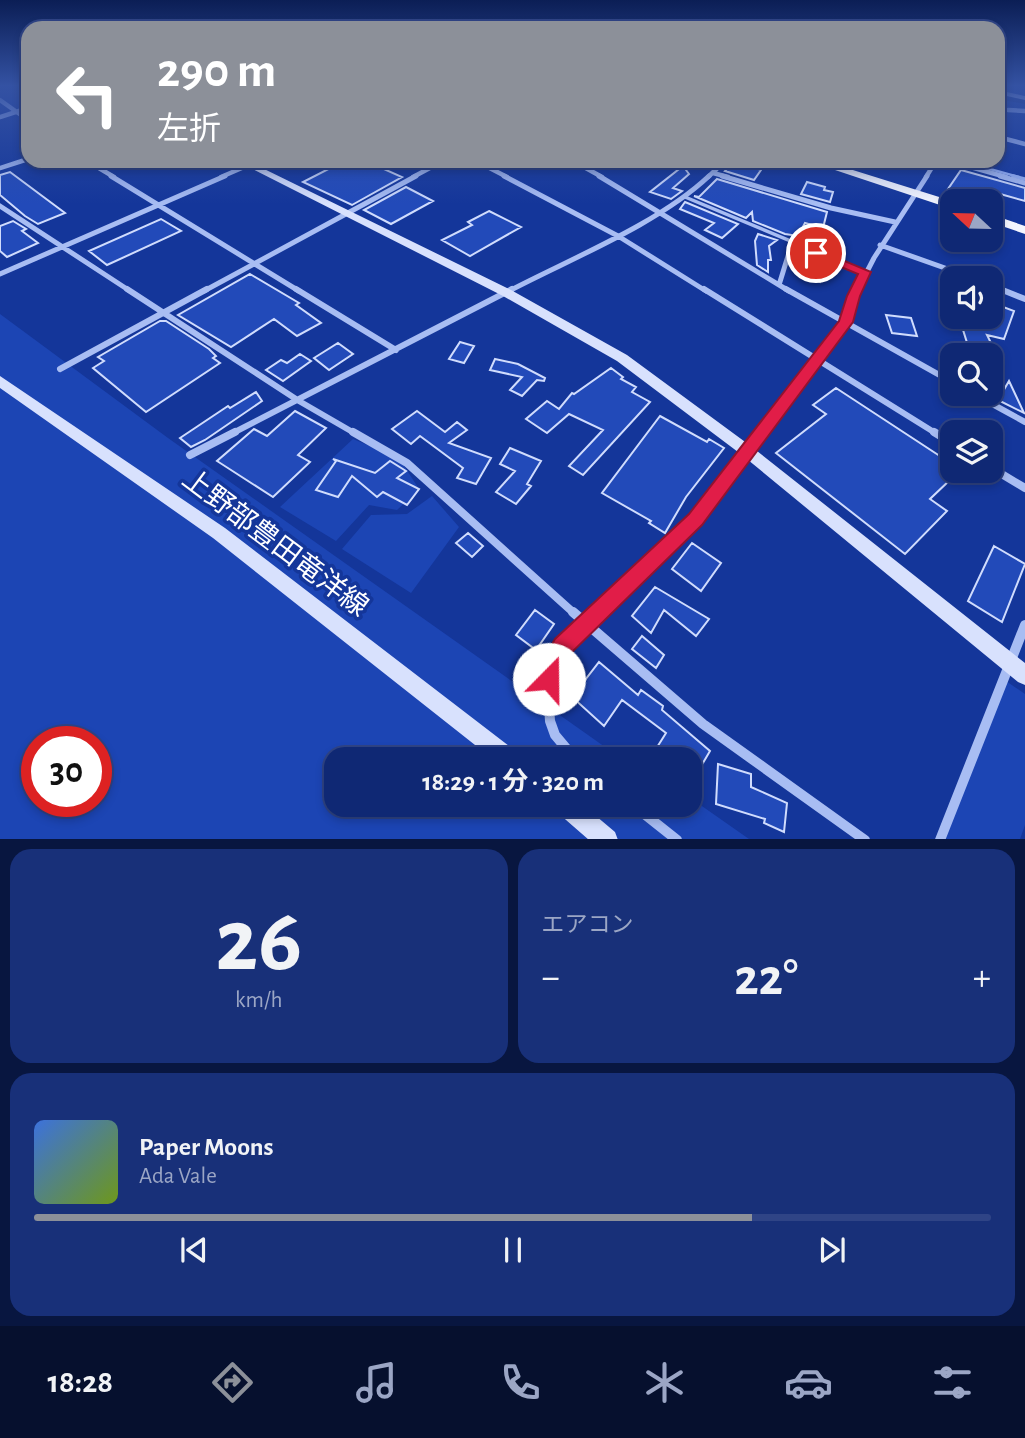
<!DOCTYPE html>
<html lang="ja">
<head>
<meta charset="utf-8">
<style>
  :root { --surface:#0f2874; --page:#183079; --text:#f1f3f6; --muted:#9ba6c5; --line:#2f4486; --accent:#8c9099 }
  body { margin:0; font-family:"Alegreya Sans","Noto Sans JP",sans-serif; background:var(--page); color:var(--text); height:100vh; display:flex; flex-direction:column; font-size:26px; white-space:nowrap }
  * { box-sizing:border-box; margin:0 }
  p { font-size:23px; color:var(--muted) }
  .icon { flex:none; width:38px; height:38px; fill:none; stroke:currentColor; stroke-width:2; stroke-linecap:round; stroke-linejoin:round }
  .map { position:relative; height:839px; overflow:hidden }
  .drawer { display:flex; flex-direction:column; gap:10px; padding:10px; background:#081640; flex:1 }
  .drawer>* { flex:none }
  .banner { position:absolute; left:21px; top:21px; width:984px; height:147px; border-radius:21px; box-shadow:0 4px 10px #0003,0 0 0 2px var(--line); background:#8c9099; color:#fff; overflow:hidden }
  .needle { width:46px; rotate:292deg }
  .controls { position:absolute; left:940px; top:189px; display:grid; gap:14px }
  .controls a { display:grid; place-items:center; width:63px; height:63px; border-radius:14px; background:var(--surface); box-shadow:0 4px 10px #0003,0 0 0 2px var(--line); font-size:35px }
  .speed { position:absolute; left:21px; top:726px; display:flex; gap:14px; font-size:35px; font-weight:700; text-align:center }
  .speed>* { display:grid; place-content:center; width:91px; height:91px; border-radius:50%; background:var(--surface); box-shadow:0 4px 10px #0003,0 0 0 2px var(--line); line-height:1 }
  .speed .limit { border:10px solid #d22; background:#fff; color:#111 }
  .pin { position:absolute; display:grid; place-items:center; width:60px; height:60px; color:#fff; margin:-30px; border:4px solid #fff; border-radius:50%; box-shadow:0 2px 7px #0007 }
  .me { position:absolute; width:77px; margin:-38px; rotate:22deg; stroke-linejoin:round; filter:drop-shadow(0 0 5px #0008) }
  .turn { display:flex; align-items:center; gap:24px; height:147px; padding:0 21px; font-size:32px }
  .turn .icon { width:91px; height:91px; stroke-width:2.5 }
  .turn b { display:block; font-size:49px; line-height:60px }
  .big { font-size:52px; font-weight:700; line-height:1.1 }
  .drawer .tile { flex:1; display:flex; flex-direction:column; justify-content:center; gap:10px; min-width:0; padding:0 24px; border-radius:21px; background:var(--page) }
  .drawer .dial { align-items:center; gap:0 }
  .dial b { font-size:91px; line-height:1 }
  .song { display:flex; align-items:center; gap:21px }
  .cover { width:84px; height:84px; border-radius:10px; background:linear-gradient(135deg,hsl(220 70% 55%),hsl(80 70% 35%)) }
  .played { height:7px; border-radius:4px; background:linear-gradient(90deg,var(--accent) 75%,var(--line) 75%) }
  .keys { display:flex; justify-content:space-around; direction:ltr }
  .heat { display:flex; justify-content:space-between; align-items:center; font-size:38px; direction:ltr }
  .drawer .tiles { flex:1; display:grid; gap:10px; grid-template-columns:1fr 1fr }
  .tile:last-child { grid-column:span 2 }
  .trip { position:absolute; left:324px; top:747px; width:378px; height:70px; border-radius:21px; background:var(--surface); box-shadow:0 4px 10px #0003,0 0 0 2px var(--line); font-weight:700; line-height:70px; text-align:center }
  .dock { display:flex; height:112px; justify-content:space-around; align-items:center; background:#06102e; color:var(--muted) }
  .dock .icon { width:49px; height:49px }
  .dock .selected { color:var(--accent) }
  .dock b { font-size:32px; color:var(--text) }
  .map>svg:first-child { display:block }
  .green { fill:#1c45b4; fill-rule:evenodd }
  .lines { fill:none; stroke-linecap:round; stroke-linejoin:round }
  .stream-far1 { stroke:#9ab4f6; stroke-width:2.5 }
  .stream { stroke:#9ab4f6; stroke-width:3.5 }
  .river { fill:#0c2777; fill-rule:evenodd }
  .building { fill:#224ab9; stroke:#d0dcfd; stroke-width:2 }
  .lane { stroke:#a8bdf3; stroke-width:3.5 }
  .street-far4 { stroke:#a8bdf3; stroke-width:4.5 }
  .street-far3 { stroke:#a8bdf3; stroke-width:5 }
  .street-far2 { stroke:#a8bdf3; stroke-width:6 }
  .street-far1 { stroke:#a8bdf3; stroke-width:8 }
  .street { stroke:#a8bdf3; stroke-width:10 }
  .secondary { fill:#d8e1fd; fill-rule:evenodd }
  .primary { fill:#f4f6ff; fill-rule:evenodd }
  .route { fill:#e11d48; stroke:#92132f; stroke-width:2 }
  .labels { text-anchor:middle; stroke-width:7; stroke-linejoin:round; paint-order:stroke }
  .near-street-label { font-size:28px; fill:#fff; stroke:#14369a }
</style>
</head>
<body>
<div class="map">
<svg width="1025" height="840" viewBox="0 0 1025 840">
  <rect width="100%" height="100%" fill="#14369a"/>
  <path class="green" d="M0,314l168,124 454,321 -286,1v45l353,2 10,-3 50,35h-749zM37,742h59v60h-59z
    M353,439l46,19 20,31 -22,21 -28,-5 -33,36 -56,-34z
    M432,496l27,31 -48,66 -69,-44 29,-34 36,-1z
    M1003,679l22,15v131l-5,14 -77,1z"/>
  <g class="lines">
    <path class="stream-far1" d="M961,161l58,16"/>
    <path class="stream" d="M1013,176l12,3"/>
    <path class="river" d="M998,91l27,5v8l-27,-5z"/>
  </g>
  <path class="building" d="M344,161h22l36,16 -50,28 -49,-23z
    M735,162l16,4 10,4 -7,10 -29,-9z
    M683,166l6,8 -16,14 9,3 -11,8 -21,-7z
    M961,170l64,18v13l-32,-9 -6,9h-9l-32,-9z
    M10,172l55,41 -27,11 -13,-8 -25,-21v-20z
    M717,179l110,33 -4,16 -18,-5 -7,13 -13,-2 -32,-13 -1,-9 -6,6 -52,-22 5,1z
    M807,182l18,5 -1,3 9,2 -3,10 -29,-8z
    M406,187l27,14 -42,23 -27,-14z
    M685,202l53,22 -16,14 -17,-8 9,-7 -34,-14z
    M489,211l32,16 -51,29 -28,-16 30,-15 -4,-3z
    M161,219l20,12 -74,34 -18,-14z
    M13,221l13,8 -4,2 16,12 -31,14 -7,-6v-25z
    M758,234l19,6 -8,6 2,14h-3v12l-11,-7 -2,-24z
    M811,256l16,5 -2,2 4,1 -9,18 -22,-7 6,-13 6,2z
    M250,274l49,29 -3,2 25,18 -24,13 -23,-17 -43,28 -53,-32z
    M990,302l24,9 -10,28 -17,-4 9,18 -27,-4 -10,-32h31z
    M886,315l25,3 6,18 -25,-3z
    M160,321h6l43,28 7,7 -3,2 7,5 -74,49 -53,-44 11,-7 -6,-4z
    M460,342l14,4 -10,17 -15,-4z
    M338,343l15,11 -24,16 -15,-12z
    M300,354l11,7 -28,20 -17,-11 15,-10 6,3z
    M495,359l23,5 27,14 -1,3 -7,-1 -15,16 -12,-6 12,-13 -32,-7z
    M611,368l12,9 -2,2 15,8 -4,5 18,10 -67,73 -14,-9 34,-36 -34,-16 -22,19 -21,-14 21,-18 12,8 13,-16 2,1z
    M1009,381l15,32 -26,-13z
    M836,388l116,76v14l-22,21 17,12 -42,43 -129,-101 50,-39 -13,-9z
    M256,392l6,9 -57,39 -14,7 -11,-9 48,-32 2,2z
    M295,411l31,17 -28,27 12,7 -37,35 -56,-36 37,-32 13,7z
    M417,411l28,21 12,-10 10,8 -18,13 42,15 -15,26 -19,-6 6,-10 -43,-32 -9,8 -19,-15z
    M660,416l47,26 2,-3 15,9 -38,49 -21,36 -16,-10 2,-2 -49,-28z
    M510,448l31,13 -14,23 4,2 -15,18 -20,-12 19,-21 -15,-7z
    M333,459l42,14 15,-12 16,10 -9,7 22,11 -12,16 -24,-13 -6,5 -25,-21 -14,21 -22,-7 20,-29z
    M468,533l15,13 -11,11 -16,-14z
    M692,543l29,20 -20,28 -29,-22z
    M994,546l31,18 -23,58 -34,-21z
    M655,587l54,32 -13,17 -32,-26 -13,23 -19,-17z
    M535,610l19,14 -18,26 -20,-15z
    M642,636l22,19 -8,13 -24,-19z
    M599,662l39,33 3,-5 22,16 -1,4 48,41 -20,34v-25h-41l17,-27 -44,-33 -18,26 -32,-29z
    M718,764l33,10v13l36,16 -3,29 -20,-9 1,-4 -49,-15z"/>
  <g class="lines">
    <path class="lane" d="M685,197l180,75"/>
    <path class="street-far4" d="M0,100l28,20
      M1008,110l17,1
      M0,117l28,-9
      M998,137l27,7
      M87,161l27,16
      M476,161l31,16
      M573,161l29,16
      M949,161l57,16
      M0,168l28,-9
      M713,173l15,4
      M221,177l37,-16
      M413,177l30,-16
      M708,177l17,-16
      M926,177l10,-16"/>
    <path class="street-far3" d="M111,176l188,115
      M504,176l114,60 88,55
      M599,176l190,115
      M722,176l109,32 64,14
      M1000,176l25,7
      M0,206l130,85
      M880,245l93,33
      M0,274l225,-98
      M779,285l13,-42
      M990,285l15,6
      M204,291l212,-115
      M509,291c63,-33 149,-67 200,-115
      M857,291l17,-33 53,-82"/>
    <path class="street-far2" d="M127,289l172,112 57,33
      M296,289l100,61
      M704,289l233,145
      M786,289l166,93
      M1000,289l25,10
      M60,369l147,-80
      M974,394l51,28
      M231,434l281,-145
      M761,434l85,-112 12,-33"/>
    <path class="street-far1" d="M353,432l54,31 168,151
      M934,432l18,11
      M190,455l45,-23
      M990,467l35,21
      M596,614l100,-94 67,-88"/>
    <path class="street" d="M573,612l130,112 162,116
      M576,760l-21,-25 -5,-14 -2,-30 14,-45 36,-34
      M633,805l44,35
      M940,840l85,-215"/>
    <path class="secondary" d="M998,90l27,6v4l-27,-6z
      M237,161h11l263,129 116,65 125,92 273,216v22l-7,-3 -276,-227 -125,-94 -114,-65z
      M0,376l225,152 293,225 3,7h-27l-281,-222 -213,-150z
      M555,805h28l32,27 3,8h-29l-31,-27z"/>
    <path class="primary" d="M808,161h16l128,40v8z
      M990,214l35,12v8l-35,-12z"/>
  </g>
  <linearGradient id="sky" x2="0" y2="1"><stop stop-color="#0b1e55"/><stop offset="0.42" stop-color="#3452a3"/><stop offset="1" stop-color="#3452a3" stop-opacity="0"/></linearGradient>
  <rect width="1025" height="204" fill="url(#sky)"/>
  <path class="route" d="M816,249l55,23 -11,24 -7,26 -151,203 -132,129 -13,33 -8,3 -8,-3c-6,-16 6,-34 14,-48l134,-125 150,-193 8,-25 11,-22 -46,-19 -2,-2z"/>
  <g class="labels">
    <g class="near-street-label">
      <text transform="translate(276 542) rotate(37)" y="10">上野部豊田竜洋線</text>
    </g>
  </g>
</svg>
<div class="controls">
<a><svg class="needle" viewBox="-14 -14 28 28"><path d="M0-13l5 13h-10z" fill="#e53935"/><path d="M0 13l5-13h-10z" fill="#9ba6c5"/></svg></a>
<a><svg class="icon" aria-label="sound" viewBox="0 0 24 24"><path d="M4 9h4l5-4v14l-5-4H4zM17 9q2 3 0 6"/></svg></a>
<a><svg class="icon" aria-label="search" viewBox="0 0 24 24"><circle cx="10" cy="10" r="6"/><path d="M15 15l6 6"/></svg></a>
<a><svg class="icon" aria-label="layers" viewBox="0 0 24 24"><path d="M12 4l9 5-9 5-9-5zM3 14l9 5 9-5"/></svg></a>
</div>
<div class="speed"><div class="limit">30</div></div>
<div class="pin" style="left:816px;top:253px;background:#d93025"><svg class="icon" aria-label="arrive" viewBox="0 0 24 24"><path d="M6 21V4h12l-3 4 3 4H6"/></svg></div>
<svg class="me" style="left:549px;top:679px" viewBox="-20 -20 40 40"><circle r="19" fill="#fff"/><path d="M0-13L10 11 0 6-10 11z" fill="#e11d48"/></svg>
<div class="trip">18:29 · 1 分 · 320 m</div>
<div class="banner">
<div class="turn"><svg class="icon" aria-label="left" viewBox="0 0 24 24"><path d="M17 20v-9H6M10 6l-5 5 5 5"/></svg><div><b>290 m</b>左折</div></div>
</div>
</div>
<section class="drawer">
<div class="tiles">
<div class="tile dial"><b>26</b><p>km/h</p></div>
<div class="tile"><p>エアコン</p>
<div class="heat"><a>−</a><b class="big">22°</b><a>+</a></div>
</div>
<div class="tile">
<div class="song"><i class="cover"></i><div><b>Paper Moons</b><p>Ada Vale</p></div></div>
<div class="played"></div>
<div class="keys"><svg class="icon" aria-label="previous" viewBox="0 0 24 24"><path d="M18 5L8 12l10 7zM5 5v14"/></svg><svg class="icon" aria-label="pause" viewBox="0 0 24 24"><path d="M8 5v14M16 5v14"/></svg><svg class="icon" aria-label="next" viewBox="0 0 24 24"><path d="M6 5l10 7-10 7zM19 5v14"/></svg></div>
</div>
</div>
</section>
<nav class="dock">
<b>18:28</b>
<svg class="icon selected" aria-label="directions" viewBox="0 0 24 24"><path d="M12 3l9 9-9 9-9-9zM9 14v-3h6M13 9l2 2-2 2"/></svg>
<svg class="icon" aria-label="music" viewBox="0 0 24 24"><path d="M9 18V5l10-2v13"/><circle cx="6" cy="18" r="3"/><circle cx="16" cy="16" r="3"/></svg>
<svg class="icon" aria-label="phone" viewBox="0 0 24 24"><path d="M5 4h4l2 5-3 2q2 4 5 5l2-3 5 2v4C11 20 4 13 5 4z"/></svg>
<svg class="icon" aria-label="climate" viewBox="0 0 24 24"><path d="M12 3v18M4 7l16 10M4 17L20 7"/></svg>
<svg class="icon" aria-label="car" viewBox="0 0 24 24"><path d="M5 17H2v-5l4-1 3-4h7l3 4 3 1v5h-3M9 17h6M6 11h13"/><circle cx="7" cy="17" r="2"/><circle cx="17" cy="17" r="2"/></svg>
<svg class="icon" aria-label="filters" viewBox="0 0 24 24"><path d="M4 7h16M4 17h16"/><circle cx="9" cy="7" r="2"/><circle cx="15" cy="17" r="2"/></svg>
</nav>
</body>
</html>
